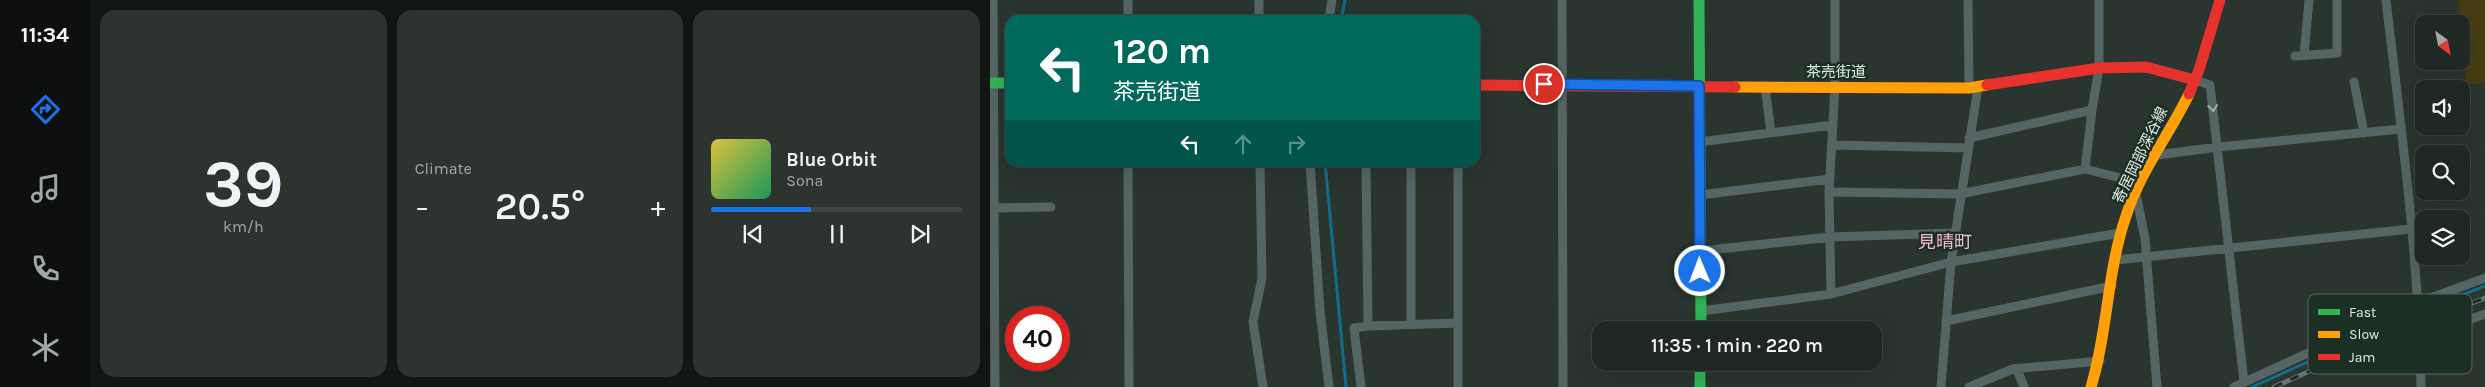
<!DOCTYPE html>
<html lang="en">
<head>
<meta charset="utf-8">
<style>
  :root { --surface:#202823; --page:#2d3430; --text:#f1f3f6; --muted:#a2a6a6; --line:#3d4441; --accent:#1a73e8 }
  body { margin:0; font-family:Karla,"Noto Sans JP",sans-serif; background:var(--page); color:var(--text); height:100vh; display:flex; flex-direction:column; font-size:19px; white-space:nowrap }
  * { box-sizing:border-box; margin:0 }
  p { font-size:16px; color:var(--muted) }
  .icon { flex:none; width:28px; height:28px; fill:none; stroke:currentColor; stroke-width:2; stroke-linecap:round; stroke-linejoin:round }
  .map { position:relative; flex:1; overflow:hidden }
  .panel { display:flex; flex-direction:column; gap:10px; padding:10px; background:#121613; width:900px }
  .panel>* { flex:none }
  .banner { position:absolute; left:15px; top:15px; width:475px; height:152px; border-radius:15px; box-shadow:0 5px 20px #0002,0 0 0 1px var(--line); background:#00695c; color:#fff; overflow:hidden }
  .needle { width:32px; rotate:148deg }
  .tools { position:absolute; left:1425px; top:15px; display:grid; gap:10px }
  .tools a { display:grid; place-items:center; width:55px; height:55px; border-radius:10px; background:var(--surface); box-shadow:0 5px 20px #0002,0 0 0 1px var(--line); font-size:25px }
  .speed { position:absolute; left:15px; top:306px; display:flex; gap:10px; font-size:25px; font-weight:700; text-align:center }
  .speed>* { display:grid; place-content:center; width:65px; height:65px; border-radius:50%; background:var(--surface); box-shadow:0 5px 20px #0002,0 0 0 1px var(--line); line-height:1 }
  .speed .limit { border:8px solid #d22; background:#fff; color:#111 }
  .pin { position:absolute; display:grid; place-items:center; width:42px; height:42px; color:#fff; margin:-21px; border:2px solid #fff; border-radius:50%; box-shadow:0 1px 5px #0007 }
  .me { position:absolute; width:55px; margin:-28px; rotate:359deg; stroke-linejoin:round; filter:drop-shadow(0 0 4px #0008) }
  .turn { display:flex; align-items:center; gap:18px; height:105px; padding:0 25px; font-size:22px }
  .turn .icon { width:65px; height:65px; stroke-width:2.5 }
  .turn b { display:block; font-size:35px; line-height:42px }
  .lanes { display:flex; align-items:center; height:48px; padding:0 25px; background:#0003; justify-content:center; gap:25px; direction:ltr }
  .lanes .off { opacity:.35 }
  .big { font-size:38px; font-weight:600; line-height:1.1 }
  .panel .tile { flex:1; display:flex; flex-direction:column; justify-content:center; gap:8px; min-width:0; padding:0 18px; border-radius:15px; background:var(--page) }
  .panel .dial { align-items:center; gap:0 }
  .dial b { font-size:65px; line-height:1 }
  .song { display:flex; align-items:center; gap:15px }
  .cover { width:60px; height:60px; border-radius:8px; background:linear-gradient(135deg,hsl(50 70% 55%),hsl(150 70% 35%)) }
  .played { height:5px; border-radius:2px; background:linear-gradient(90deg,var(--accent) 40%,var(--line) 40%) }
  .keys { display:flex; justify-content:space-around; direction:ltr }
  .heat { display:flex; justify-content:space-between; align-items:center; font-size:28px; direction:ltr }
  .panel .tiles { flex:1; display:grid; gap:10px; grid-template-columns:repeat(3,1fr) }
  .trip { position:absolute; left:602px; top:321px; width:290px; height:50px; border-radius:15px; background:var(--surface); box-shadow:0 5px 20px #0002,0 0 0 1px var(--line); font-weight:600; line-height:50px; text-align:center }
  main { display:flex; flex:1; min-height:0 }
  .dock { display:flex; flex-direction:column; width:90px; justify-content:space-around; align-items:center; background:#0d100e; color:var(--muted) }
  .dock .icon { width:35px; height:35px }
  .dock .selected { color:var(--accent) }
  .dock b { font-size:22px; color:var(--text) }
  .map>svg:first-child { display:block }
  .green { fill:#473c11 }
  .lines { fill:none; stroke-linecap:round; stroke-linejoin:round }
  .stream { stroke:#126c88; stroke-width:3 }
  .street { stroke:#546563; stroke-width:9 }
  .fast { stroke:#30b455; stroke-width:11 }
  .slow { stroke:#ff9f0a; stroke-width:11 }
  .jam { stroke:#e5322d; stroke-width:11 }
  .rail-casing { stroke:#677371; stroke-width:5 }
  .rail { stroke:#1b2f24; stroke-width:3; stroke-dasharray:9; stroke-linecap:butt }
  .oneway { stroke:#a0afaa }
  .route-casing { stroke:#114b97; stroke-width:12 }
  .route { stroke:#1a73e8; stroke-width:9 }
  .labels { text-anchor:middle; stroke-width:5; stroke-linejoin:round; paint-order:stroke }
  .street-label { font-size:15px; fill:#dfebe4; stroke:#1b2f24 }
  .quarter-label { font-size:18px; fill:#f7b8d3; stroke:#1b2f24 }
  .key { fill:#1b2f24; stroke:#56675e; stroke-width:1 }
  .key-label { font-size:14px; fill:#dfebe4 }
</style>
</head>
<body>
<main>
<nav class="dock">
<b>11:34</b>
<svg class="icon selected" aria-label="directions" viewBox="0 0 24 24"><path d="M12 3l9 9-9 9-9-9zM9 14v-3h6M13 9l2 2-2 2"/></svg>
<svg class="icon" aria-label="music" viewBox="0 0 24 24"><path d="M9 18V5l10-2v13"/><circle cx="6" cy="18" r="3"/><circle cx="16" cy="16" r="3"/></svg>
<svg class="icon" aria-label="phone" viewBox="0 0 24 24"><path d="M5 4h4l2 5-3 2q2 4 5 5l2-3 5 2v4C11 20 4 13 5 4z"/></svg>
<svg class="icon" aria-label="climate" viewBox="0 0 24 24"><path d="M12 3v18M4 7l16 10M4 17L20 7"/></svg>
</nav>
<section class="panel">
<div class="tiles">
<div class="tile dial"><b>39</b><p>km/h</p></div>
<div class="tile"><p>Climate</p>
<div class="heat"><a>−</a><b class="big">20.5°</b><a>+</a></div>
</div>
<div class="tile">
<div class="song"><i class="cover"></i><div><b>Blue Orbit</b><p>Sona</p></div></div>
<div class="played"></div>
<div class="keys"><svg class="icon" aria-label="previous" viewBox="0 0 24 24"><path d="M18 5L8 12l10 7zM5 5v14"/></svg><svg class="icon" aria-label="pause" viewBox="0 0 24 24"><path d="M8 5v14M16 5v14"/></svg><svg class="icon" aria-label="next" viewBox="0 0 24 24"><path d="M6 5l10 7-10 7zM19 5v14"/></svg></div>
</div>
</div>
</section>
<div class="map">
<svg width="1495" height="387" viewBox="0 0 1495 387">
  <rect width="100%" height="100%" fill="#2a352f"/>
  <path class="green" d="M1468,0h27v83l-19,2z"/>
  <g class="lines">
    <path class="stream" d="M351,20l4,-20
      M335,162l21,225
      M1433,311l62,-25
      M1262,387l162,-73"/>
    <path class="street" d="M3,0l2,387
      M138,0v20
      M269,0v20
      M572,0l1,387
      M978,0l1,88
      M1396,0c15,128 33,258 35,387
      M339,20l3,-20
      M1314,55l5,-55
      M1305,56l42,-3v-53
      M1205,80l15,5 34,297
      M1364,82l10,51
      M775,86l6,47
      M979,138l123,-28
      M709,142l134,-17
      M842,145l136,3
      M1167,155l61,-8 183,-18
      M138,162l1,225
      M270,162l2,116 -9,44 10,65
      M320,162l10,149 9,76
      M376,162l2,164 89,-3
      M1095,169l7,-59 7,-42v-68
      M839,192l131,2 125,-25 55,14
      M1146,194l9,45 12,148
      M710,195l130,-16
      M0,208l61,-1
      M710,251l130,-14 125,-4
      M1126,260l295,-31
      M841,294l-2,-102 6,-106v-86
      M711,311l130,-17 120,-32 169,-29
      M1331,311l7,32
      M956,321l166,-35
      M421,323v-161
      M1430,338l65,-24
      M1027,369l7,18
      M371,387l-7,-59 14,-2
      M468,387v-225
      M951,387l10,-125 27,-175
      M979,387l44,-18 87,-8
      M1244,387l183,-84 68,-25"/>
    <path class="fast" d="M709,0l2,330
      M0,83h20
      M710,362v25"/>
    <path class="slow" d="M745,87l234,1 18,-3
      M1101,387c17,-56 16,-116 35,-171 14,-44 43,-81 63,-122"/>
    <path class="jam" d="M485,85l260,2
      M997,85l112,-17 47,-1 49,13
      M1199,94l10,-24 21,-70"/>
    <defs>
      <path id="rail" d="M1284,387l145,-65 66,-24"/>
    </defs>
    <use href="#rail" class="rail-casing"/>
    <use href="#rail" class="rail"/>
  </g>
  <defs><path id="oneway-chevron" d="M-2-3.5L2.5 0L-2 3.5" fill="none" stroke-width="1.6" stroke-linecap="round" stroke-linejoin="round" transform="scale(1.25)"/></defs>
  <use class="oneway" href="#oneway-chevron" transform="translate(1223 108) rotate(83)"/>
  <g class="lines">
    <defs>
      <path id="route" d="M554,84l155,2 1,185"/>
    </defs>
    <use href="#route" class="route-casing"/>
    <use href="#route" class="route"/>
  </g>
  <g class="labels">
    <g class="street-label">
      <text x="846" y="77">茶売街道</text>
      <text transform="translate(1150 155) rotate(-64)" y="5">寄居岡部深谷線</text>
    </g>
    <g class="quarter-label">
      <text x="955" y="248">見晴町</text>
    </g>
  </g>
  <rect x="1318" y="294" width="164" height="80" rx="8" class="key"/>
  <rect x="1328" y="309" width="22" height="6" fill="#30b455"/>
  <rect x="1328" y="331" width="22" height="7" fill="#ff9f0a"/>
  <rect x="1328" y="354" width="22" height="6" fill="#e5322d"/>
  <g class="key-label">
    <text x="1359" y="317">Fast</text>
    <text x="1359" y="339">Slow</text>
    <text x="1359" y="362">Jam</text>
  </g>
</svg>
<div class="tools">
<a><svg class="needle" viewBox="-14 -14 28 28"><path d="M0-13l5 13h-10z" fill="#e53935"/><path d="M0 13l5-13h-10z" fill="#a2a6a6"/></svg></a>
<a><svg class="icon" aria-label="sound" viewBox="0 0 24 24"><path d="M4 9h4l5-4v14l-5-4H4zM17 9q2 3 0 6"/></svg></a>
<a><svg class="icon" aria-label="search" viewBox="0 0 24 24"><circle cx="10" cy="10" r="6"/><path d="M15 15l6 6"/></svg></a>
<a><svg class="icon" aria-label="layers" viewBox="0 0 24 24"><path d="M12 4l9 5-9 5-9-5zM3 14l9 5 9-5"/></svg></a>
</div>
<div class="speed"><div class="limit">40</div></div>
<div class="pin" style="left:554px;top:84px;background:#d93025"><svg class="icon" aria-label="arrive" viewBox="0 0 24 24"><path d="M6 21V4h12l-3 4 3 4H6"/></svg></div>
<svg class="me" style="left:710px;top:271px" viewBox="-20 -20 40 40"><circle r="17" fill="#1a73e8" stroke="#fff" stroke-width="3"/><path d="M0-11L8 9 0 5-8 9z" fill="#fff"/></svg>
<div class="trip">11:35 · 1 min · 220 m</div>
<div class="banner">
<div class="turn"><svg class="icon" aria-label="left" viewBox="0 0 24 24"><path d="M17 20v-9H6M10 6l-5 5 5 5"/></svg><div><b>120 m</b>茶売街道</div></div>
<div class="lanes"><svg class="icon" aria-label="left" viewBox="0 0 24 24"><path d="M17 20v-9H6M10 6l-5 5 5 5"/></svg><svg class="icon off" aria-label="ahead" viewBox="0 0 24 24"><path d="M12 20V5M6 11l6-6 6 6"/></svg><svg class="icon off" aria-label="right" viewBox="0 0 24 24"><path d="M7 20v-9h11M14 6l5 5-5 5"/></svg></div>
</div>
</div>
</main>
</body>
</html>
